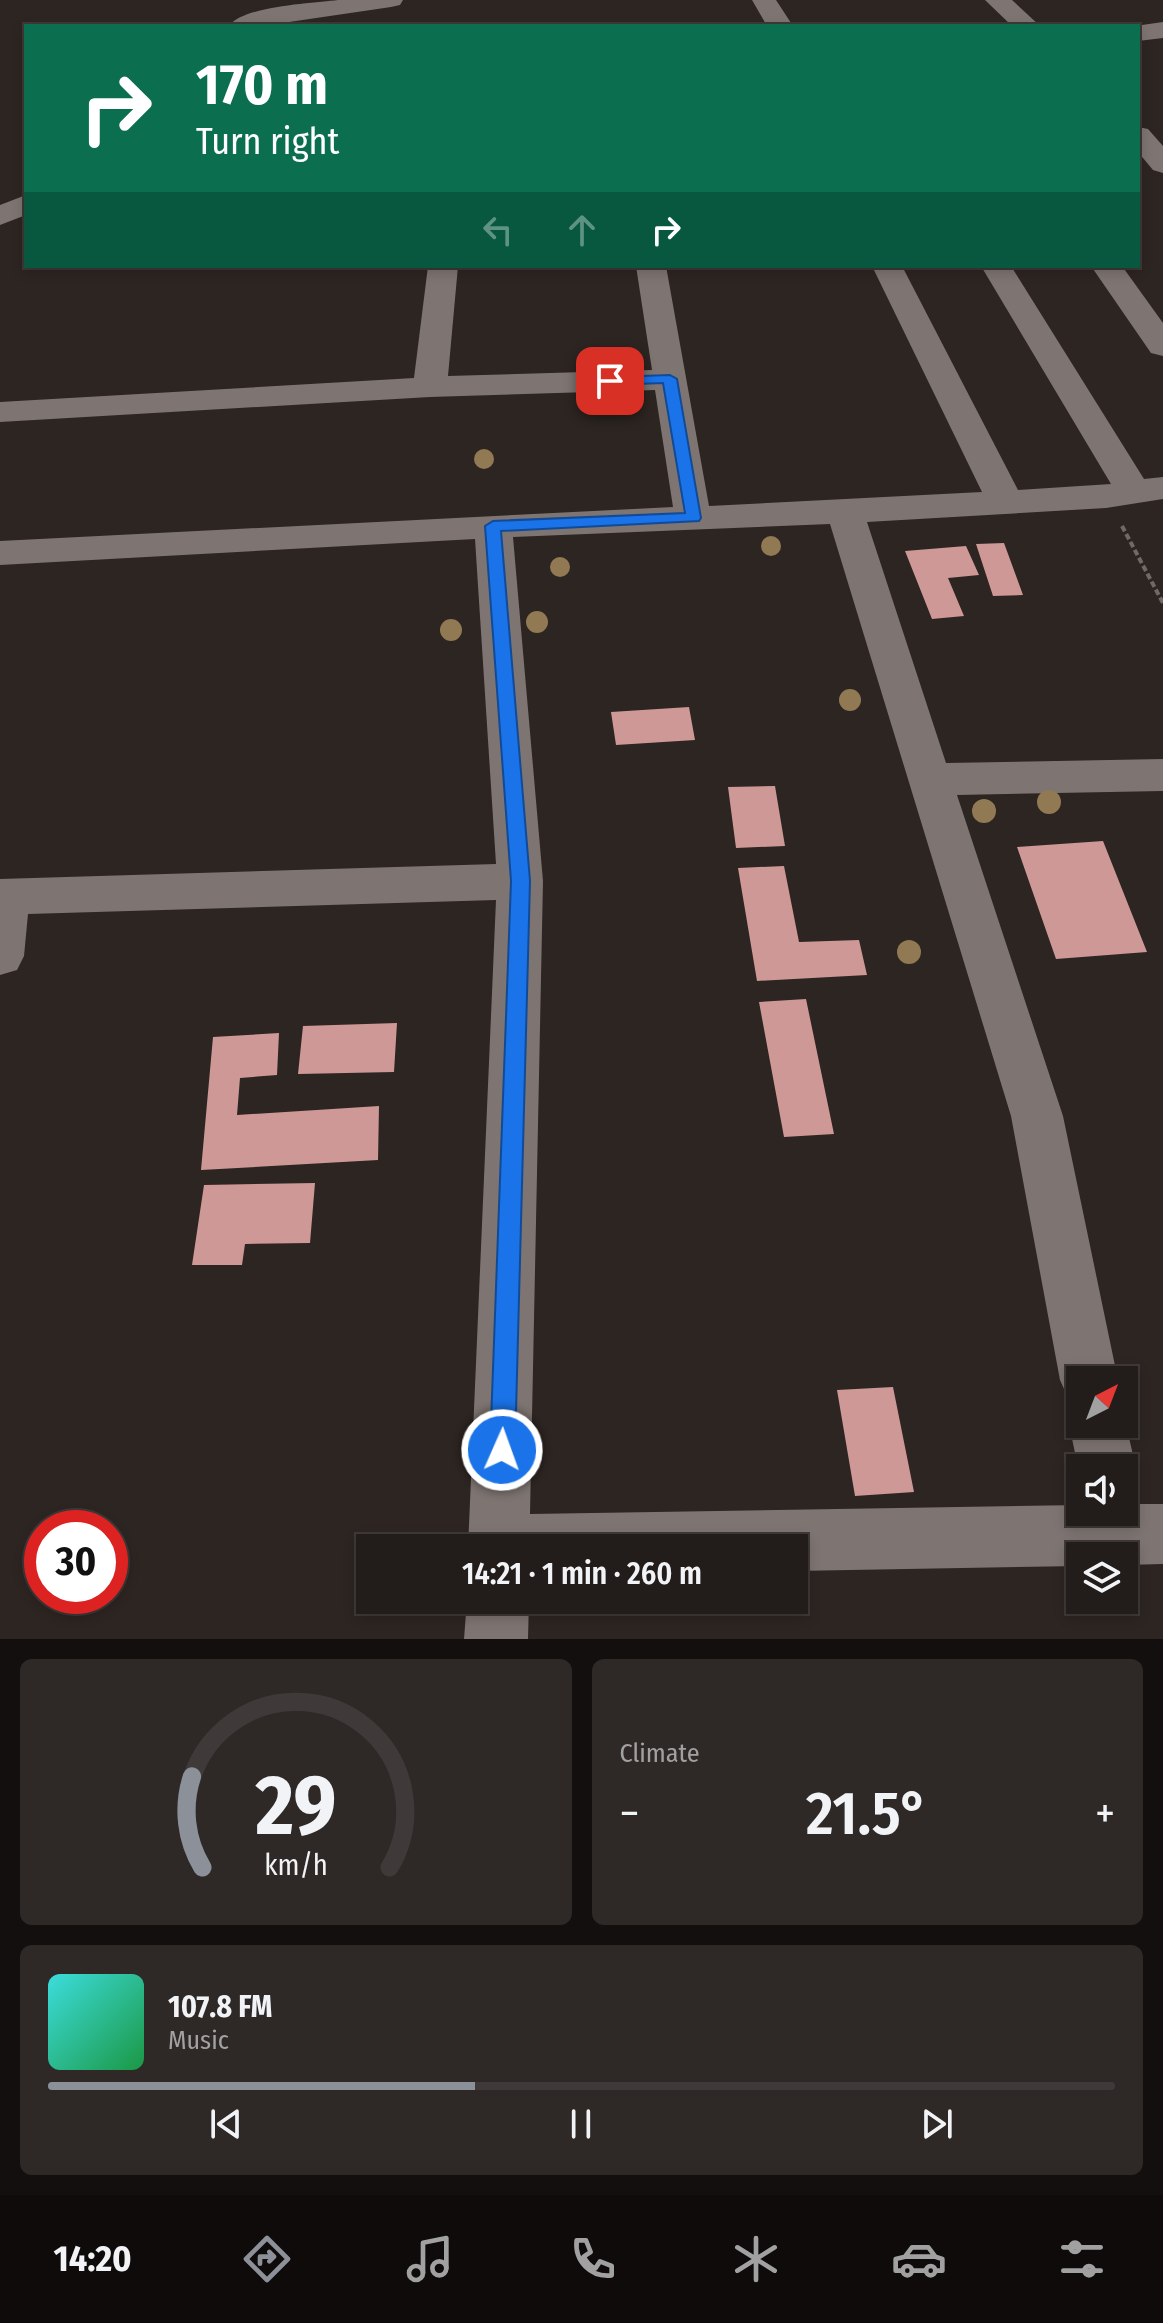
<!DOCTYPE html>
<html lang="en">
<head>
<meta charset="utf-8">
<style>
  :root { --surface:#221c1a; --page:#2e2927; --text:#f1f3f6; --muted:#a2a1a2; --line:#3f3a39; --accent:#8c9099 }
  body { margin:0; font-family:"Fira Sans Condensed",sans-serif; background:var(--page); color:var(--text); height:100vh; display:flex; flex-direction:column; font-size:30px; white-space:nowrap }
  * { box-sizing:border-box; margin:0 }
  p { font-size:26px; color:var(--muted) }
  .icon { flex:none; width:44px; height:44px; fill:none; stroke:currentColor; stroke-width:2; stroke-linecap:round; stroke-linejoin:round }
  .map { position:relative; height:1639px; overflow:hidden }
  .details { display:flex; flex-direction:column; gap:20px; padding:20px; background:#130f0e; flex:1 }
  .details>* { flex:none }
  .guide { position:absolute; left:24px; top:24px; width:1116px; height:244px; border-radius:0px; box-shadow:0 4px 12px #0003,0 0 0 2px var(--line); background:#0b6e4f; color:#fff; overflow:hidden }
  .needle { width:52px; rotate:42deg }
  .controls { position:absolute; left:1066px; top:1366px; display:grid; gap:16px }
  .controls a { display:grid; place-items:center; width:72px; height:72px; border-radius:0px; background:var(--surface); box-shadow:0 4px 12px #0003,0 0 0 2px var(--line); font-size:40px }
  .speed { position:absolute; left:24px; top:1510px; display:flex; gap:16px; font-size:40px; font-weight:700; text-align:center }
  .speed>* { display:grid; place-content:center; width:104px; height:104px; border-radius:50%; background:var(--surface); box-shadow:0 4px 12px #0003,0 0 0 2px var(--line); line-height:1 }
  .speed .limit { border:12px solid #d22; background:#fff; color:#111 }
  .pin { position:absolute; display:grid; place-items:center; width:68px; height:68px; color:#fff; margin:-34px; border-radius:16px; box-shadow:0 4px 12px #0006 }
  .me { position:absolute; width:88px; margin:-44px; rotate:2deg; stroke-linejoin:round; filter:drop-shadow(0 0 6px #0008) }
  .turn { display:flex; align-items:center; gap:28px; height:168px; padding:0 40px; font-size:36px }
  .turn .icon { width:104px; height:104px; stroke-width:2.5 }
  .turn b { display:block; font-size:56px; line-height:68px }
  .lanes { display:flex; align-items:center; height:76px; padding:0 40px; background:#0003; justify-content:center; gap:40px; direction:ltr }
  .lanes .off { opacity:.35 }
  .big { font-size:60px; font-weight:600; line-height:1.1 }
  .details .tile { flex:1; display:flex; flex-direction:column; justify-content:center; gap:12px; min-width:0; padding:0 28px; border-radius:12px; background:var(--page) }
  .details .dial { align-items:center; gap:0 }
  .dial svg { height:208px; overflow:visible; fill:none; stroke:var(--line); stroke-width:7; stroke-linecap:round; text-anchor:middle }
  .dial text { fill:var(--text); stroke:none }
  .song { display:flex; align-items:center; gap:24px }
  .cover { width:96px; height:96px; border-radius:12px; background:linear-gradient(135deg,hsl(180 70% 55%),hsl(140 70% 35%)) }
  .played { height:8px; border-radius:4px; background:linear-gradient(90deg,var(--accent) 40%,var(--line) 40%) }
  .keys { display:flex; justify-content:space-around; direction:ltr }
  .heat { display:flex; justify-content:space-between; align-items:center; font-size:44px; direction:ltr }
  .details .tiles { flex:1; display:grid; gap:20px; grid-template-columns:1fr 1fr }
  .tile:last-child { grid-column:span 2 }
  .trip { position:absolute; left:356px; top:1534px; width:452px; height:80px; border-radius:0px; background:var(--surface); box-shadow:0 4px 12px #0003,0 0 0 2px var(--line); font-weight:600; line-height:80px; text-align:center }
  .tab-bar { display:flex; height:128px; justify-content:space-around; align-items:center; background:#0e0b0a; color:var(--muted) }
  .tab-bar .icon { width:56px; height:56px }
  .tab-bar .current { color:var(--accent) }
  .tab-bar b { font-size:36px; color:var(--text) }
  .map>svg:first-child { display:block }
  .building { fill:#ce9897 }
  .lines { fill:none; stroke-linecap:round; stroke-linejoin:round }
  .path { stroke:#706967; stroke-width:4; stroke-dasharray:6 3; stroke-linecap:butt }
  .minor { fill:#7e7572; fill-rule:evenodd }
  .tree { fill:#907953 }
  .route { fill:#1a73e8; stroke:#114b97; stroke-width:2 }
</style>
</head>
<body>
<div class="map">
<svg width="1163" height="1639" viewBox="0 0 1163 1639">
  <rect width="100%" height="100%" fill="#2d2522"/>
  <path class="building" d="M1004,543l19,52 -30,1 -17,-52z
    M966,546l13,29 -31,3 16,38 -32,3 -27,-68z
    M689,707l6,33 -79,5 -5,-33z
    M775,786l10,60 -49,2 -8,-61z
    M1103,841l44,111 -91,7 -39,-112z
    M784,866l15,76 60,-2 8,35 -110,6 -19,-113z
    M806,999l28,135 -50,3 -25,-135z
    M397,1023l-3,49 -96,2 5,-48z
    M279,1033l-2,42 -37,3 -3,37 142,-9 -1,54 -177,10 12,-133z
    M315,1183l-5,60 -65,1 -3,21h-50l12,-80z
    M893,1387l21,105 -59,4 -18,-106z"/>
  <g class="lines">
    <path class="path" d="M1122,526l41,77"/>
    <path class="minor" d="M338,0h65l-3,5 -9,2 -129,19h-33c14,-20 85,-23 109,-26z
      M752,0h24l17,26h-26z
      M985,0h27l28,26h-28z
      M1163,22v16l-25,3v-15h-3z
      M1138,127l10,2 15,17v27l-10,-3 -15,-18z
      M26,195v20l-26,10v-20z
      M428,266h30l-10,110 204,-6 -16,-104h30l43,240 273,-14 -110,-226h30l116,224 93,-6 -130,-218h30l133,213 19,-2v22l-57,9 -239,14 79,241 217,-4v32l-206,4 106,321 55,264h-38v44h44v-8l12,52 -12,22v-22h-44v9l-11,-53 8,-20 -8,-4 -9,-20 -49,-264 -181,-592 -317,13 30,344 -13,633 550,-9v7h44v-8h39v60l-39,1v-9h-44v10l-286,5v-23h-326l28,-648 -468,14 -4,42 -7,14 -17,5v-96l496,-15 -21,-325 -475,26v-24l673,-34 -18,-117 -225,7 -430,25v-20l414,-24z
      M1091,266h31l41,57v33l-12,-3z
      M467,1600h62l-1,39h-64z"/>
  </g>
  <g class="tree">
    <circle cx="484" cy="459" r="10"/>
    <circle cx="771" cy="546" r="10"/>
    <circle cx="560" cy="567" r="10"/>
    <circle cx="537" cy="622" r="11"/>
    <circle cx="451" cy="630" r="11"/>
    <circle cx="850" cy="700" r="11"/>
    <circle cx="1049" cy="802" r="12"/>
    <circle cx="984" cy="811" r="12"/>
    <circle cx="909" cy="952" r="12"/>
  </g>
  <path class="route" d="M670,375l7,4 24,139 -2,3 -198,10 29,350 -15,569 -4,9 -9,3 -8,-3 -4,-9 21,-569 -26,-355 8,-5 192,-8 -22,-130 -53,2 -7,-4 7,-4z"/>
</svg>
<div class="controls">
<a><svg class="needle" viewBox="-14 -14 28 28"><path d="M0-13l5 13h-10z" fill="#e53935"/><path d="M0 13l5-13h-10z" fill="#a2a1a2"/></svg></a>
<a><svg class="icon" aria-label="sound" viewBox="0 0 24 24"><path d="M4 9h4l5-4v14l-5-4H4zM17 9q2 3 0 6"/></svg></a>
<a><svg class="icon" aria-label="layers" viewBox="0 0 24 24"><path d="M12 4l9 5-9 5-9-5zM3 14l9 5 9-5"/></svg></a>
</div>
<div class="speed"><div class="limit">30</div></div>
<div class="pin" style="left:610px;top:381px;background:#d93025"><svg class="icon" aria-label="arrive" viewBox="0 0 24 24"><path d="M6 21V4h12l-3 4 3 4H6"/></svg></div>
<svg class="me" style="left:502px;top:1450px" viewBox="-20 -20 40 40"><circle r="17" fill="#1a73e8" stroke="#fff" stroke-width="3"/><path d="M0-11L8 9 0 5-8 9z" fill="#fff"/></svg>
<div class="trip">14:21 · 1 min · 260 m</div>
<div class="guide">
<div class="turn"><svg class="icon" aria-label="right" viewBox="0 0 24 24"><path d="M7 20v-9h11M14 6l5 5-5 5"/></svg><div><b>170 m</b>Turn right</div></div>
<div class="lanes"><svg class="icon off" aria-label="left" viewBox="0 0 24 24"><path d="M17 20v-9H6M10 6l-5 5 5 5"/></svg><svg class="icon off" aria-label="ahead" viewBox="0 0 24 24"><path d="M12 20V5M6 11l6-6 6 6"/></svg><svg class="icon" aria-label="right" viewBox="0 0 24 24"><path d="M7 20v-9h11M14 6l5 5-5 5"/></svg></div>
</div>
</div>
<section class="details">
<div class="tiles">
<div class="tile dial"><svg viewBox="0 0 100 80">
<path d="M14 69A42 42 0 1 1 86 69"/>
<path d="M14 69A42 42 0 0 1 10 34" stroke="#8c9099"/>
<text x="50" y="56" font-size="32" font-weight="700">29</text>
<text x="50" y="72" font-size="11">km/h</text>
</svg></div>
<div class="tile"><p>Climate</p>
<div class="heat"><a>−</a><b class="big">21.5°</b><a>+</a></div>
</div>
<div class="tile">
<div class="song"><i class="cover"></i><div><b>107.8 FM</b><p>Music</p></div></div>
<div class="played"></div>
<div class="keys"><svg class="icon" aria-label="previous" viewBox="0 0 24 24"><path d="M18 5L8 12l10 7zM5 5v14"/></svg><svg class="icon" aria-label="pause" viewBox="0 0 24 24"><path d="M8 5v14M16 5v14"/></svg><svg class="icon" aria-label="next" viewBox="0 0 24 24"><path d="M6 5l10 7-10 7zM19 5v14"/></svg></div>
</div>
</div>
</section>
<nav class="tab-bar">
<b>14:20</b>
<svg class="icon current" aria-label="directions" viewBox="0 0 24 24"><path d="M12 3l9 9-9 9-9-9zM9 14v-3h6M13 9l2 2-2 2"/></svg>
<svg class="icon" aria-label="music" viewBox="0 0 24 24"><path d="M9 18V5l10-2v13"/><circle cx="6" cy="18" r="3"/><circle cx="16" cy="16" r="3"/></svg>
<svg class="icon" aria-label="phone" viewBox="0 0 24 24"><path d="M5 4h4l2 5-3 2q2 4 5 5l2-3 5 2v4C11 20 4 13 5 4z"/></svg>
<svg class="icon" aria-label="climate" viewBox="0 0 24 24"><path d="M12 3v18M4 7l16 10M4 17L20 7"/></svg>
<svg class="icon" aria-label="car" viewBox="0 0 24 24"><path d="M5 17H2v-5l4-1 3-4h7l3 4 3 1v5h-3M9 17h6M6 11h13"/><circle cx="7" cy="17" r="2"/><circle cx="17" cy="17" r="2"/></svg>
<svg class="icon" aria-label="filters" viewBox="0 0 24 24"><path d="M4 7h16M4 17h16"/><circle cx="9" cy="7" r="2"/><circle cx="15" cy="17" r="2"/></svg>
</nav>
</body>
</html>
